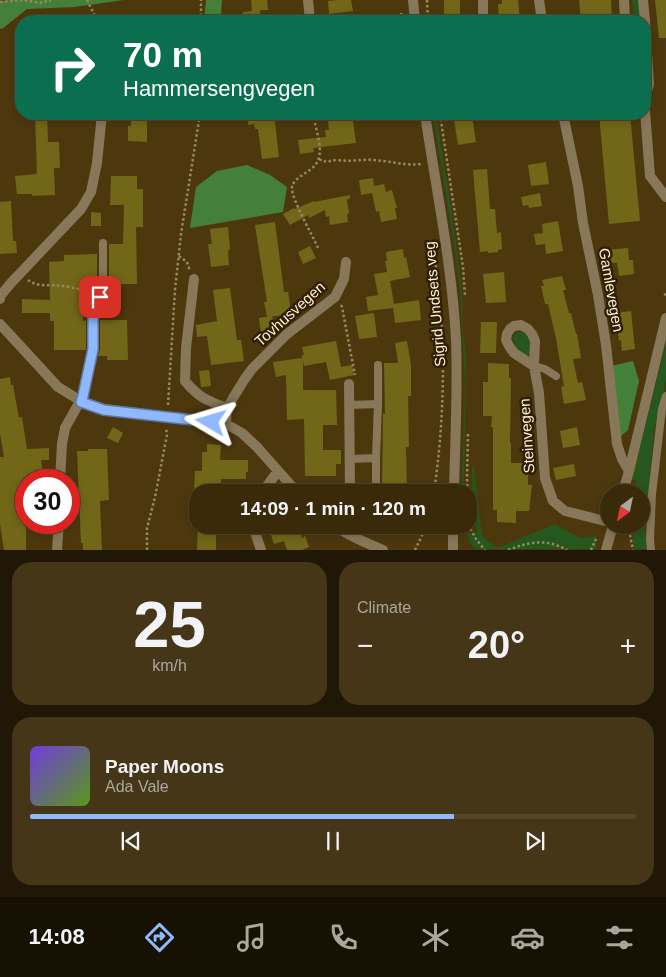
<!DOCTYPE html>
<html lang="en">
<head>
<meta charset="utf-8">
<style>
  :root { --surface:#3a2a0a; --page:#453618; --text:#f1f3f6; --muted:#aba79c; --line:#54462b; --accent:#90b8fd }
  body { margin:0; font-family:Arial,sans-serif; background:var(--page); color:var(--text); height:100vh; display:flex; flex-direction:column; font-size:19px; white-space:nowrap }
  * { box-sizing:border-box; margin:0 }
  p { font-size:16px; color:var(--muted) }
  .icon { flex:none; width:28px; height:28px; fill:none; stroke:currentColor; stroke-width:2; stroke-linecap:round; stroke-linejoin:round }
  .map { position:relative; height:550px; overflow:hidden }
  .sheet { display:flex; flex-direction:column; gap:12px; padding:12px; background:#201706; flex:1 }
  .sheet>* { flex:none }
  .guide { position:absolute; left:15px; top:15px; width:636px; height:105px; border-radius:20px; box-shadow:0 2px 8px #0003,0 0 0 1px var(--line); background:#0b6e4f; color:#fff; overflow:hidden }
  .needle { width:32px; rotate:213deg }
  .controls { position:absolute; left:600px; top:484px; display:grid; gap:10px }
  .controls a { display:grid; place-items:center; width:50px; height:50px; border-radius:50%; background:var(--surface); box-shadow:0 2px 8px #0003,0 0 0 1px var(--line); font-size:25px }
  .speed { position:absolute; left:15px; top:469px; display:flex; gap:10px; font-size:25px; font-weight:700; text-align:center }
  .speed>* { display:grid; place-content:center; width:65px; height:65px; border-radius:50%; background:var(--surface); box-shadow:0 2px 8px #0003,0 0 0 1px var(--line); line-height:1 }
  .speed .limit { border:8px solid #d22; background:#fff; color:#111 }
  .pin { position:absolute; display:grid; place-items:center; width:42px; height:42px; color:#fff; margin:-21px; border-radius:10px; box-shadow:0 2px 8px #0006 }
  .me { position:absolute; width:55px; margin:-28px; rotate:277deg; stroke-linejoin:round; filter:drop-shadow(0 0 4px #0008) }
  .turn { display:flex; align-items:center; gap:18px; height:105px; padding:0 25px; font-size:22px }
  .turn .icon { width:65px; height:65px; stroke-width:2.5 }
  .turn b { display:block; font-size:35px; line-height:42px }
  .big { font-size:38px; font-weight:700; line-height:1.1 }
  .sheet .widget { flex:1; display:flex; flex-direction:column; justify-content:center; gap:8px; min-width:0; padding:0 18px; border-radius:20px; background:var(--page) }
  .sheet .dial { align-items:center; gap:0 }
  .dial b { font-size:65px; line-height:1 }
  .song { display:flex; align-items:center; gap:15px }
  .cover { width:60px; height:60px; border-radius:8px; background:linear-gradient(135deg,hsl(260 70% 55%),hsl(90 70% 35%)) }
  .played { height:5px; border-radius:2px; background:linear-gradient(90deg,var(--accent) 70%,var(--line) 70%) }
  .keys { display:flex; justify-content:space-around; direction:ltr }
  .heat { display:flex; justify-content:space-between; align-items:center; font-size:28px; direction:ltr }
  .sheet .tiles { flex:1; display:grid; gap:12px; grid-template-columns:1fr 1fr }
  .widget:last-child { grid-column:span 2 }
  .trip { position:absolute; left:189px; top:484px; width:288px; height:50px; border-radius:20px; background:var(--surface); box-shadow:0 2px 8px #0003,0 0 0 1px var(--line); font-weight:700; line-height:50px; text-align:center }
  .tabs { display:flex; height:80px; justify-content:space-around; align-items:center; background:#171104; color:var(--muted) }
  .tabs .icon { width:35px; height:35px }
  .tabs .on { color:var(--accent) }
  .tabs b { font-size:22px; color:var(--text) }
  .map>svg:first-child { display:block }
  .green { fill:#26571e }
  .forest { fill:#44803a }
  .building { fill:#726718 }
  .lines { fill:none; stroke-linecap:round; stroke-linejoin:round }
  .path { stroke:#988765; stroke-width:2.5; stroke-dasharray:2.5 2.5; stroke-linecap:butt }
  .service { stroke:#887759; stroke-width:8 }
  .minor { stroke:#887759; stroke-width:10 }
  .tertiary { stroke:#887759; stroke-width:10 }
  .route-casing { stroke:#5e78a4; stroke-width:12 }
  .route { stroke:#90b8fd; stroke-width:9 }
  .labels { text-anchor:middle; stroke-width:5; stroke-linejoin:round; paint-order:stroke }
  .street-label { font-size:15px; fill:#fef1dc; stroke:#301f00 }
</style>
</head>
<body>
<div class="map">
<svg width="666" height="550" viewBox="0 0 666 550">
  <rect width="100%" height="100%" fill="#4d380e"/>
  <path class="green" d="M632,0h7l1,21h-6z
    M433,114h3l16,100 10,75 1,40 3,31 -2,132h-2v-9l3,-102 -5,-92 -4,-31z
    M520,331c11,3 13,16 9,25 -9,-2 -16,-10 -16,-20l3,-3z
    M666,343v37l-12,51 -9,96 2,22h-13l-3,-24h10v-33h-7l2,-12 -4,-1z
    M472,467h2l8,69 16,12 57,-24 25,14 16,-2v11l-1,2h-120l-6,-9 -2,-6v-1l10,-1c-5,-22 -6,-43 -5,-65z"/>
  <path class="forest" d="M11,0h113l-50,7 -47,2 -25,20 -2,-1v-27z
    M206,0h16l-1,14 -8,7h-9z
    M247,165l23,10 17,12 -4,25 -93,16 6,-41 21,-16z
    M633,361l6,20 -11,49 -8,7 -9,-71z"/>
  <path class="building" d="M251,0h16l1,10h-8l1,11h-17l-1,-9 9,-1z
    M337,0h14l2,11 -24,3 -1,-13z
    M444,0h16v21h-14v-6h-2z
    M502,0h16l2,21h-21l-1,-17h4z
    M579,0h32l1,21h-31z
    M655,0h11v38h-7z
    M35,114h12l1,28h11l1,26h-6l1,27 -23,1v-2h-15l-2,-18 22,-2z
    M131,114h16v28l-19,-1v-15h3z
    M247,114h27l5,43 -17,2 -4,-30h-3l-1,-5 -6,1z
    M327,114h25l4,29 -43,5 1,4 -14,2 -2,-14 28,-3 -1,-7h4z
    M599,114h31l10,107 -31,3z
    M472,116l4,26 -18,3 -4,-26z
    M546,162l3,22 -18,2 -3,-21z
    M487,169l3,40h5l2,24 4,-1 1,17 -4,1v2l-10,1v-2l-8,1 -7,-82z
    M111,176h26v13h6v38h-7l1,57h-21v-4h-7v-36h14l1,-39h-14z
    M373,178l1,8 10,-2 2,8 6,-2 5,18h-2l2,11 -16,3 -2,-11 -3,1 -4,-19 -11,2 -2,-15z
    M540,193l2,13 -13,2 -1,-3 -5,1 -2,-9z
    M350,195v3l-3,2 2,13 -2,1 1,8 -18,3 -1,-9 -3,1 -1,-7 -16,8 -1,-3 -18,10 -7,-11 11,-6 1,1 19,-8v1z
    M11,201l2,40h3l1,12 -17,1v-52z
    M91,212l10,1v13h-10z
    M558,221l5,30 -17,3 -1,-10 -9,1 -2,-11 9,-1 -1,-9z
    M275,222l9,70h4l3,20 -7,1v2l-17,2 -3,-15h3l-12,-77z
    M228,227l2,23h-2l1,15 -18,2 -3,-23h4l-2,-15z
    M310,246l6,12 -13,6 -5,-12z
    M628,248l1,12h4l1,14 -15,2 -2,-13h-9l-1,-13z
    M403,249l1,9 2,-1 4,20 -20,4 4,23 25,-4 2,20 -26,3 -2,-15 -25,3 -2,-14 12,-2 -4,-21 13,-2 -2,-11h2l-1,-9z
    M97,254v26h-8v4h-6v37l3,-1v30h-32v-29h-4v-8h-28v-14l28,1 -1,-38 15,-1v-6z
    M504,272l2,30 -20,1 -3,-29z
    M562,276l4,14h-3l6,23h2l5,21h1l4,24 -8,1 5,24 4,-1 4,18 -22,4 -3,-17 3,-1 -8,-48 -8,-34h-3l-4,-18h3l-2,-6z
    M230,288l7,52h4l3,21 -33,4 -4,-29 -10,1 -1,-12 21,-4 -4,-31z
    M631,311l4,38 -13,2 -1,-11 -2,1 -4,-28z
    M374,313l3,24 -18,2 -4,-23z
    M272,316l3,16 -14,2 -2,-16z
    M100,320h27l1,40h-21v-4h-9l2,-7z
    M481,322h16l-1,31h-16z
    M336,341l5,26 11,-2 2,10 -24,5 -4,-18 -22,4 -1,-6v30h33l1,35h-14v25h18v14h-5v12h-31l-1,-57 -17,1 -1,-45 -10,2 -3,-15 29,-4v-3h2l-2,-8z
    M407,341l4,24v31h-3l1,51h-3l1,45h-25l1,-78h2l-1,-51h14l-3,-20z
    M488,363l21,1v14h2l-1,65h1v20h17v22h4l-3,26h-13v12l-19,-1v-12h-4v-83h-2l1,-11h-9v-34h5z
    M209,370l2,16 -10,1 -2,-16z
    M10,377l1,8h2l6,33 3,-1 5,32 22,-1v12h-8l3,20h-18v70h-22l-4,-26v-67h4l-4,-24v-54z
    M113,427l10,6 -5,10 -11,-5z
    M577,427l3,18 -17,3 -3,-17z
    M207,444l14,1 -1,15h28v12h-2v7h-25v12l-27,-1 1,-19h7v-19h5z
    M88,449h19l2,51 -9,1 2,49h-19v-7h-2l-4,-92h11z
    M574,464l2,12 -20,4 -3,-12z
    M198,525h18v25h-19z
    M291,525h7l4,13 3,-2 4,11 -7,3h-15l-3,-9 -10,3 -4,-12z"/>
  <g class="lines">
    <path class="path" d="M87,0l7,14v7
      M427,0l1,21
      M0,2l24,-2 16,3 11,-3
      M401,13l1,8
      M201,21v-21
      M440,114l23,153 2,30
      M315,123c3,15 11,35 -4,46 -5,4 -11,7 -16,12 -2,3 -3,4 -3,7 -1,10 21,48 26,60
      M319,159c9,5 10,1 19,1 12,2 24,-1 36,0 16,1 31,6 47,4
      M434,255l3,17
      M179,256l8,6 3,9
      M28,280c10,8 22,4 35,6 9,1 18,4 27,5
      M664,294l2,1
      M341,305l1,2 13,68
      M168,405l7,-115 6,-56 19,-120
      M468,434l-1,44 3,50
      M434,492c10,-69 12,-142 4,-212
      M628,525l5,25
      M427,527l15,1
      M466,529l4,-1 6,11 9,11
      M147,550v-22l8,-31 12,-62 -1,-7
      M415,550l12,-25
      M508,550c21,-8 38,-12 59,0
      M591,550l5,-11"/>
    <path class="service" d="M100,297l3,-11v-43
      M534,366l11,3 11,7
      M378,404v-39
      M349,405l29,-1 -2,54 -26,1
      M376,492v-34
      M651,550l-1,-11 2,-45 10,-85 4,-13"/>
    <path class="minor" d="M308,0l2,21
      M483,0v21
      M539,0l3,21
      M624,0l1,21
      M643,0l2,21
      M645,22l4,62 -4,14
      M645,111l5,65 16,21
      M295,114l8,2 6,-2
      M563,114l15,72 5,37 15,72 8,50 11,99 5,15 7,12
      M194,279l-8,69 -1,33c14,17 23,20 42,27
      M0,299l1,-4 10,-12 70,-74 10,-17 6,-29 5,-49
      M0,324l58,63 23,14 23,8 122,15 16,9 15,14 40,45
      M534,366l-20,-13 -5,-7 -3,-6 1,-6 3,-5 4,-3 7,-1 7,4 4,5 3,7 -1,25 5,27 6,85 8,23 12,10 44,11
      M349,384l1,108
      M226,424l1,-16 17,-28 8,-11 35,-35 48,-37 9,-18 2,-17
      M60,480l2,-36 3,-16 18,-32 10,-47v-31l7,-21
      M264,492l3,-6 11,-15
      M623,492l6,-21 37,-153
      M256,525v10l5,15
      M334,525c14,11 33,18 49,25
      M57,550l2,-28
      M606,550l7,-25"/>
    <path class="tertiary" d="M413,0l2,21
      M425,114c11,75 27,150 31,226 2,51 -1,102 -2,152
      M453,549v-24"/>
  </g>
  <g class="lines">
    <defs>
      <path id="route" d="M100,297l-7,21v31l-10,47 -2,6 23,8 107,12"/>
    </defs>
    <use href="#route" class="route-casing"/>
    <use href="#route" class="route"/>
  </g>
  <g class="labels">
    <g class="street-label">
      <text transform="translate(611 290) rotate(80)" y="5">Gamlevegen</text>
      <text transform="translate(435 304) rotate(-95)" y="5">Sigrid Undsets veg</text>
      <text transform="translate(290 314) rotate(-42)" y="5">Tovhusvegen</text>
      <text transform="translate(527 436) rotate(-94)" y="5">Steinvegen</text>
    </g>
  </g>
</svg>
<div class="controls">
<a><svg class="needle" viewBox="-14 -14 28 28"><path d="M0-13l5 13h-10z" fill="#e53935"/><path d="M0 13l5-13h-10z" fill="#aba79c"/></svg></a>
</div>
<div class="speed"><div class="limit">30</div></div>
<div class="pin" style="left:100px;top:297px;background:#d93025"><svg class="icon" aria-label="arrive" viewBox="0 0 24 24"><path d="M6 21V4h12l-3 4 3 4H6"/></svg></div>
<svg class="me" style="left:211px;top:422px" viewBox="-20 -20 40 40"><path d="M0-17L14 15 0 8-14 15z" fill="#90b8fd" stroke="#fff" stroke-width="4"/></svg>
<div class="trip">14:09 · 1 min · 120 m</div>
<div class="guide">
<div class="turn"><svg class="icon" aria-label="right" viewBox="0 0 24 24"><path d="M7 20v-9h11M14 6l5 5-5 5"/></svg><div><b>70 m</b>Hammersengvegen</div></div>
</div>
</div>
<section class="sheet">
<div class="tiles">
<div class="widget dial"><b>25</b><p>km/h</p></div>
<div class="widget"><p>Climate</p>
<div class="heat"><a>−</a><b class="big">20°</b><a>+</a></div>
</div>
<div class="widget">
<div class="song"><i class="cover"></i><div><b>Paper Moons</b><p>Ada Vale</p></div></div>
<div class="played"></div>
<div class="keys"><svg class="icon" aria-label="previous" viewBox="0 0 24 24"><path d="M18 5L8 12l10 7zM5 5v14"/></svg><svg class="icon" aria-label="pause" viewBox="0 0 24 24"><path d="M8 5v14M16 5v14"/></svg><svg class="icon" aria-label="next" viewBox="0 0 24 24"><path d="M6 5l10 7-10 7zM19 5v14"/></svg></div>
</div>
</div>
</section>
<nav class="tabs">
<b>14:08</b>
<svg class="icon on" aria-label="directions" viewBox="0 0 24 24"><path d="M12 3l9 9-9 9-9-9zM9 14v-3h6M13 9l2 2-2 2"/></svg>
<svg class="icon" aria-label="music" viewBox="0 0 24 24"><path d="M9 18V5l10-2v13"/><circle cx="6" cy="18" r="3"/><circle cx="16" cy="16" r="3"/></svg>
<svg class="icon" aria-label="phone" viewBox="0 0 24 24"><path d="M5 4h4l2 5-3 2q2 4 5 5l2-3 5 2v4C11 20 4 13 5 4z"/></svg>
<svg class="icon" aria-label="climate" viewBox="0 0 24 24"><path d="M12 3v18M4 7l16 10M4 17L20 7"/></svg>
<svg class="icon" aria-label="car" viewBox="0 0 24 24"><path d="M5 17H2v-5l4-1 3-4h7l3 4 3 1v5h-3M9 17h6M6 11h13"/><circle cx="7" cy="17" r="2"/><circle cx="17" cy="17" r="2"/></svg>
<svg class="icon" aria-label="filters" viewBox="0 0 24 24"><path d="M4 7h16M4 17h16"/><circle cx="9" cy="7" r="2"/><circle cx="15" cy="17" r="2"/></svg>
</nav>
</body>
</html>
